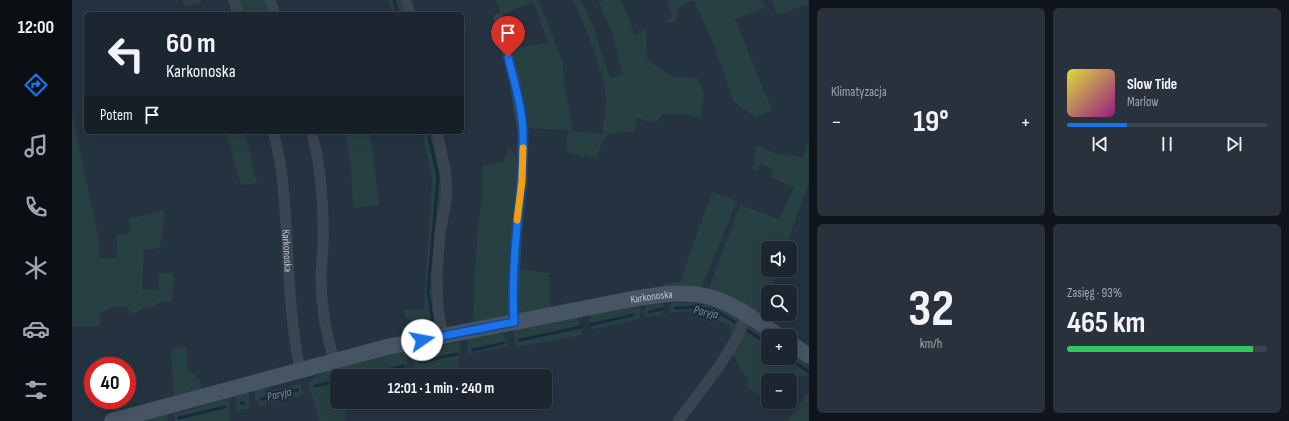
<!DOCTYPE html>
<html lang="pl">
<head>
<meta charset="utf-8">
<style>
  :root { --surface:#1c2630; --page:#29323c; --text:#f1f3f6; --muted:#a0a5ab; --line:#3a434c; --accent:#1a73e8 }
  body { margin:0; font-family:"Sofia Sans Condensed",sans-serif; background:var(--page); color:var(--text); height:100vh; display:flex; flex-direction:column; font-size:15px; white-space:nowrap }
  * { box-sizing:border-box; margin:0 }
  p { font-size:13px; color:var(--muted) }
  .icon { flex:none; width:22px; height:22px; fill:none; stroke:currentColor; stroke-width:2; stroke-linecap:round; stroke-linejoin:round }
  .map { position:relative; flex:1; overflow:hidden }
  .drawer { display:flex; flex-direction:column; gap:8px; padding:8px; background:#0f151a; width:480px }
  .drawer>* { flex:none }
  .hud { position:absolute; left:12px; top:12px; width:380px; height:122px; border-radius:6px; box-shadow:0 4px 16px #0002,0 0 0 1px var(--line); background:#1c2630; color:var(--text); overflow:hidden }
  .buttons { position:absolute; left:689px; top:241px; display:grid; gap:8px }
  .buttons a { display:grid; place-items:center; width:36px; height:36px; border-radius:6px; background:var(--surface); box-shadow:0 4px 16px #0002,0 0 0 1px var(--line); font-size:20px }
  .speed { position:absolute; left:12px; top:357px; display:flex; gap:8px; font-size:20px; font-weight:700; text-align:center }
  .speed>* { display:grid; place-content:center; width:52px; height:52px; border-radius:50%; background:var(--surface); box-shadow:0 4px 16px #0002,0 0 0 1px var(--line); line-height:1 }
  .speed .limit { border:6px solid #d22; background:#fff; color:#111 }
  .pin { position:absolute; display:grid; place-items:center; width:34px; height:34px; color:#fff; margin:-41px -17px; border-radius:50% 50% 50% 0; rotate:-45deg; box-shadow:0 0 4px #0007 }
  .pin .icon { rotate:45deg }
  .me { position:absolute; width:44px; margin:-22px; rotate:78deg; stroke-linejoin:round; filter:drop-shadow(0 0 3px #0008) }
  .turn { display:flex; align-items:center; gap:14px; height:84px; padding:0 16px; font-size:18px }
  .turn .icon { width:52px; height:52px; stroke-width:2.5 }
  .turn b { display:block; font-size:28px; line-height:34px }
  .then { display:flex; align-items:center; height:38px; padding:0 16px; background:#0003; gap:8px; font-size:15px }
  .big { font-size:30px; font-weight:700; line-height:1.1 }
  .drawer .widget { flex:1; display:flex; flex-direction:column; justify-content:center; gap:6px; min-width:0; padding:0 14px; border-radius:6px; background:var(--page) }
  .drawer .dial { align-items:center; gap:0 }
  .dial b { font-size:52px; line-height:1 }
  .song { display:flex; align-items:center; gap:12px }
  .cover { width:48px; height:48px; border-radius:6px; background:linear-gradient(135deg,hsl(60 70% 55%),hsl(310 70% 35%)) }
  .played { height:4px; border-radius:2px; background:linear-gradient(90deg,var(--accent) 30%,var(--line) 30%) }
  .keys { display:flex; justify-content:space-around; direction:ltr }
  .heat { display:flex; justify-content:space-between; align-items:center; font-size:22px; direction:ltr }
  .charge { height:6px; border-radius:3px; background:linear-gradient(90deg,#34c759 93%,var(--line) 0) }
  .drawer .tiles { flex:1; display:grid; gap:8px; grid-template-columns:repeat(2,1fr) }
  .trip { position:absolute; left:258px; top:369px; width:222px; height:40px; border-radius:6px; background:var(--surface); box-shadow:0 4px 16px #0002,0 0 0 1px var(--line); font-weight:700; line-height:40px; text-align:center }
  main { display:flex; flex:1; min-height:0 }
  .tab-bar { display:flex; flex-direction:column; width:72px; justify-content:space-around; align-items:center; background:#0b0f13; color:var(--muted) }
  .tab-bar .icon { width:28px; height:28px }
  .tab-bar .active { color:var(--accent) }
  .tab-bar b { font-size:18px; color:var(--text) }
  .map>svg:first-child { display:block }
  .green { fill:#274041 }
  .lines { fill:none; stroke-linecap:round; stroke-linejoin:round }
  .stream { stroke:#182b3e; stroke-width:3 }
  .street { stroke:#394550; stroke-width:11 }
  .secondary { stroke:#475463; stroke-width:16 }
  .route-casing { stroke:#114b97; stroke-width:10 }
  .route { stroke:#1a73e8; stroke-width:7 }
  .slow { stroke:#f59e0b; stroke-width:7 }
  .labels { text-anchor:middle; stroke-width:4; stroke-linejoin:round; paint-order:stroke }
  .street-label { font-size:11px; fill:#b6c0ca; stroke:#1e2a35 }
  .water-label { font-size:12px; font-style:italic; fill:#6f8da9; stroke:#1e2a35 }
</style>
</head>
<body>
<main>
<nav class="tab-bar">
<b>12:00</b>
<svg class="icon active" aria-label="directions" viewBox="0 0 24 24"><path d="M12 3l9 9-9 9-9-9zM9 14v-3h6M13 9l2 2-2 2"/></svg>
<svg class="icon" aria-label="music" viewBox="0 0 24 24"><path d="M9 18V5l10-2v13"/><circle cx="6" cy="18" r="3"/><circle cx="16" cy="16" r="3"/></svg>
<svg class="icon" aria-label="phone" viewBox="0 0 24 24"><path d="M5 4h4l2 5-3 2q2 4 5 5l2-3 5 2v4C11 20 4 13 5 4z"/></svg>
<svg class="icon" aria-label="climate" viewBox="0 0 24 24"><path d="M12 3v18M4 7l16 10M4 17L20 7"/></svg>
<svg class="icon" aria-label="car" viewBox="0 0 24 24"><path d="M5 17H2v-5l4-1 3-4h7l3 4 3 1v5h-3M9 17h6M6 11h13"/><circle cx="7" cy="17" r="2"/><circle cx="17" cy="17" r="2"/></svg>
<svg class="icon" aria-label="filters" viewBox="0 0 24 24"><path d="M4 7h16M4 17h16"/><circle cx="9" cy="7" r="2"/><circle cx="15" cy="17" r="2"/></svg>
</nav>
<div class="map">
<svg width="737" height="421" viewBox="0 0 737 421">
  <rect width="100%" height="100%" fill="#253340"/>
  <path class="green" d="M110,0h19v3l-16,4z
    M165,0h29l4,14h-29z
    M317,0h14l3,14h-13z
    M423,0h44l24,63 1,18 9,50 29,3c1,-11 4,-23 4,-34 -2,-29 -21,-73 -33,-100h8l12,26 17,52 13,-3 -10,-39 -15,-36h23l14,35 11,-5 1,28 13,11 15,8 23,1 6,16 -3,24 -15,-4h-23l-8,9 -18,-5 -3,14c-28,1 -28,-1 -38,26l-30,-5 2,-23 -40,-2 -6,-37 -10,-43 36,-5 -15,-41 -31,13z
    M597,0h25l-17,9 -1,12 -4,2 -9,-2 9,-5 -5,-15z
    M622,0h68l3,8 -30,11 37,91 -15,8 -22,-15 -3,-6 -17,-49z
    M699,0h38v4l-32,11z
    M0,114l26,122 1,22h19l-2,-22 16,-4 -3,-13 36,-9 -5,38 -16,2 -2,40 17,-1v-16h15l-2,28 -15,2 -1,3 -14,3 -10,5 -6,-7 -10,-1 -15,7 -2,13 -27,1z
    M154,132h19l12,51 -16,2z
    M272,132h25l3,14 7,59 -26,3 -2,-43z
    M350,132h11l10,45 -5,155 -17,3 -14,-17 -4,-8h21l8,-131z
    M737,138v45l-17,46 -6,19h-18v22h10l-8,22h-2v5l-7,19 -17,-10 -3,-5 -32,-13 31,-83 39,14 15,-32 -22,-9v-9l-12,-5 -3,7 -5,-2 5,-24 20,9 26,3z
    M437,146l11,18 -10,152 -37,8 4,-88 5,-37 1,-33 20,-4z
    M640,192l25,9 -36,88h-37v-6l16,-1z
    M446,269l31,4 1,34 -28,8 -5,-3z
    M592,302l-1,10 -2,3 -16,2v-12z
    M600,302l26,1 -3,10 -14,-2 -12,2 1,-8z
    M631,304l27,9 11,7 -7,18 -4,-4v-9l-29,-11z
    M566,305l2,4v10l-48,10 -3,-8 1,-6z
    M505,317l5,13v5l-66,12 -2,-9v-8z
    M675,324l21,13v21h22v-5l17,12 1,12 -13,-1 -17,4h-10v12l-5,7 -18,-14 4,-5 -9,-11 -8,-18z
    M431,332l5,14 -40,8 -1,-15z
    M388,342l-2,34h-35l-1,-4h-7l-1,-14 1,-8z
    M114,346l2,23 12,11 2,11 -28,6 -3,-48z
    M333,351l2,4v17l-20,4h-50v26h12l-5,19h-24l-12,-38 14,-10z
    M228,384l4,11 -45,11 -5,-12 2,-4 7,-1 12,1z
    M737,391v30h-22z
    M175,393l2,4 1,11 -13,3 -1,-12 1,-3z
    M158,398l-1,23h-54l-1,-7z
    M95,414l1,7h-24z"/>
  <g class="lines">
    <path class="stream" d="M322,0l4,14
      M356,132l10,45 -10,114 6,38
      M603,308l21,-1 22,5 17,10
      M577,312l14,-3
      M518,325l43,-10
      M675,330l21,14
      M448,340l61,-13
      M401,350l31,-7
      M716,358l20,13
      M348,362l37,-8
      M288,376l44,-10
      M243,386l22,-5
      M189,399l37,-9
      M169,403h3
      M107,418l46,-11"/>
    <g class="street">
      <path d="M162,0l4,14"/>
      <path d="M198,0l5,14"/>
      <path d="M334,0l4,14"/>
      <path d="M427,19l16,63 8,50 -1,49 -6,56 -3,70 1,15"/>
      <path id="s1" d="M201,132c8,26 10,52 12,78 4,53 4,108 15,160"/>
      <path d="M240,132c9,36 12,74 11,112 0,11 -2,22 -2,33 0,29 5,57 13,84"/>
      <path d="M365,132l8,38 1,11 1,13 -7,40 -3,41 1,34 5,27"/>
      <path d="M606,421c25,-34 54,-67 69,-106"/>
    </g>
    <g class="secondary">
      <path d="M718,343l19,13"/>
      <path id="s2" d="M40,421l275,-74 245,-48c25,-4 52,-9 77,-2 26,7 48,24 70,39"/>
    </g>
  </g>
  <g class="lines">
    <defs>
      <path id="route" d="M350,340l92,-18c-2,-31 0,-64 3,-95 3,-31 7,-63 6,-95 -1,-25 -9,-51 -15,-75"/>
    </defs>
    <use href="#route" class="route-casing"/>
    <use href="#route" class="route"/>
    <path class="slow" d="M445,220l5,-39 1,-33"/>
  </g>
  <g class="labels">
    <g class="street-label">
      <text dy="4" stroke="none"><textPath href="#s1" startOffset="120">Karkonoska</textPath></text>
      <text dy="4" stroke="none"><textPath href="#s2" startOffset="554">Karkonoska</textPath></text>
    </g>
    <g class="water-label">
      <text transform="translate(634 312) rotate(12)" y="4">Paryja</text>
      <text transform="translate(207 394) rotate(-13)" y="4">Paryja</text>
    </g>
  </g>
</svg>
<div class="buttons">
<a><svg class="icon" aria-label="sound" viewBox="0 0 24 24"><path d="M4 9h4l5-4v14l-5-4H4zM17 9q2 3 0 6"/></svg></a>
<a><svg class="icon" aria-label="search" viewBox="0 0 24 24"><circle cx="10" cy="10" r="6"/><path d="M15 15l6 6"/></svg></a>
<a>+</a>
<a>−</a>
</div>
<div class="speed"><div class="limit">40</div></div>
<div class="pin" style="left:436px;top:57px;background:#d93025"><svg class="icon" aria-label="arrive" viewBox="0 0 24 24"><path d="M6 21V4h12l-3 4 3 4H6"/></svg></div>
<svg class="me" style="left:350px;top:340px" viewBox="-20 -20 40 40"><circle r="19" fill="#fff"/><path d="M0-13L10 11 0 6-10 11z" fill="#1a73e8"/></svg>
<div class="trip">12:01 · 1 min · 240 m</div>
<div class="hud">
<div class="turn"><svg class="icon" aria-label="left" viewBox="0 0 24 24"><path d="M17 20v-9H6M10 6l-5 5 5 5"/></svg><div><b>60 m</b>Karkonoska</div></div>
<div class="then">Potem<svg class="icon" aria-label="arrive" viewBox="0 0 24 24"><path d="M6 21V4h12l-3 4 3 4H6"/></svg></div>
</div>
</div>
<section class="drawer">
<div class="tiles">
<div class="widget"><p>Klimatyzacja</p>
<div class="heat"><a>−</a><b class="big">19°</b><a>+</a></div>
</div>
<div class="widget">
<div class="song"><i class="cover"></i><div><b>Slow Tide</b><p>Marlow</p></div></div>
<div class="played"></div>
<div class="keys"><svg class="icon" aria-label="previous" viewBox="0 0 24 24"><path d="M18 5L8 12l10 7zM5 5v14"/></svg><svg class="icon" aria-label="pause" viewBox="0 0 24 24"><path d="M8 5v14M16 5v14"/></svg><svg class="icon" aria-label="next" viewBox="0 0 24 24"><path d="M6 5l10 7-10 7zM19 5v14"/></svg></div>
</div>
<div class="widget dial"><b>32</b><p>km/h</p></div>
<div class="widget"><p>Zasięg · 93%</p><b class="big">465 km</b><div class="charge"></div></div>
</div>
</section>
</main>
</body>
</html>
